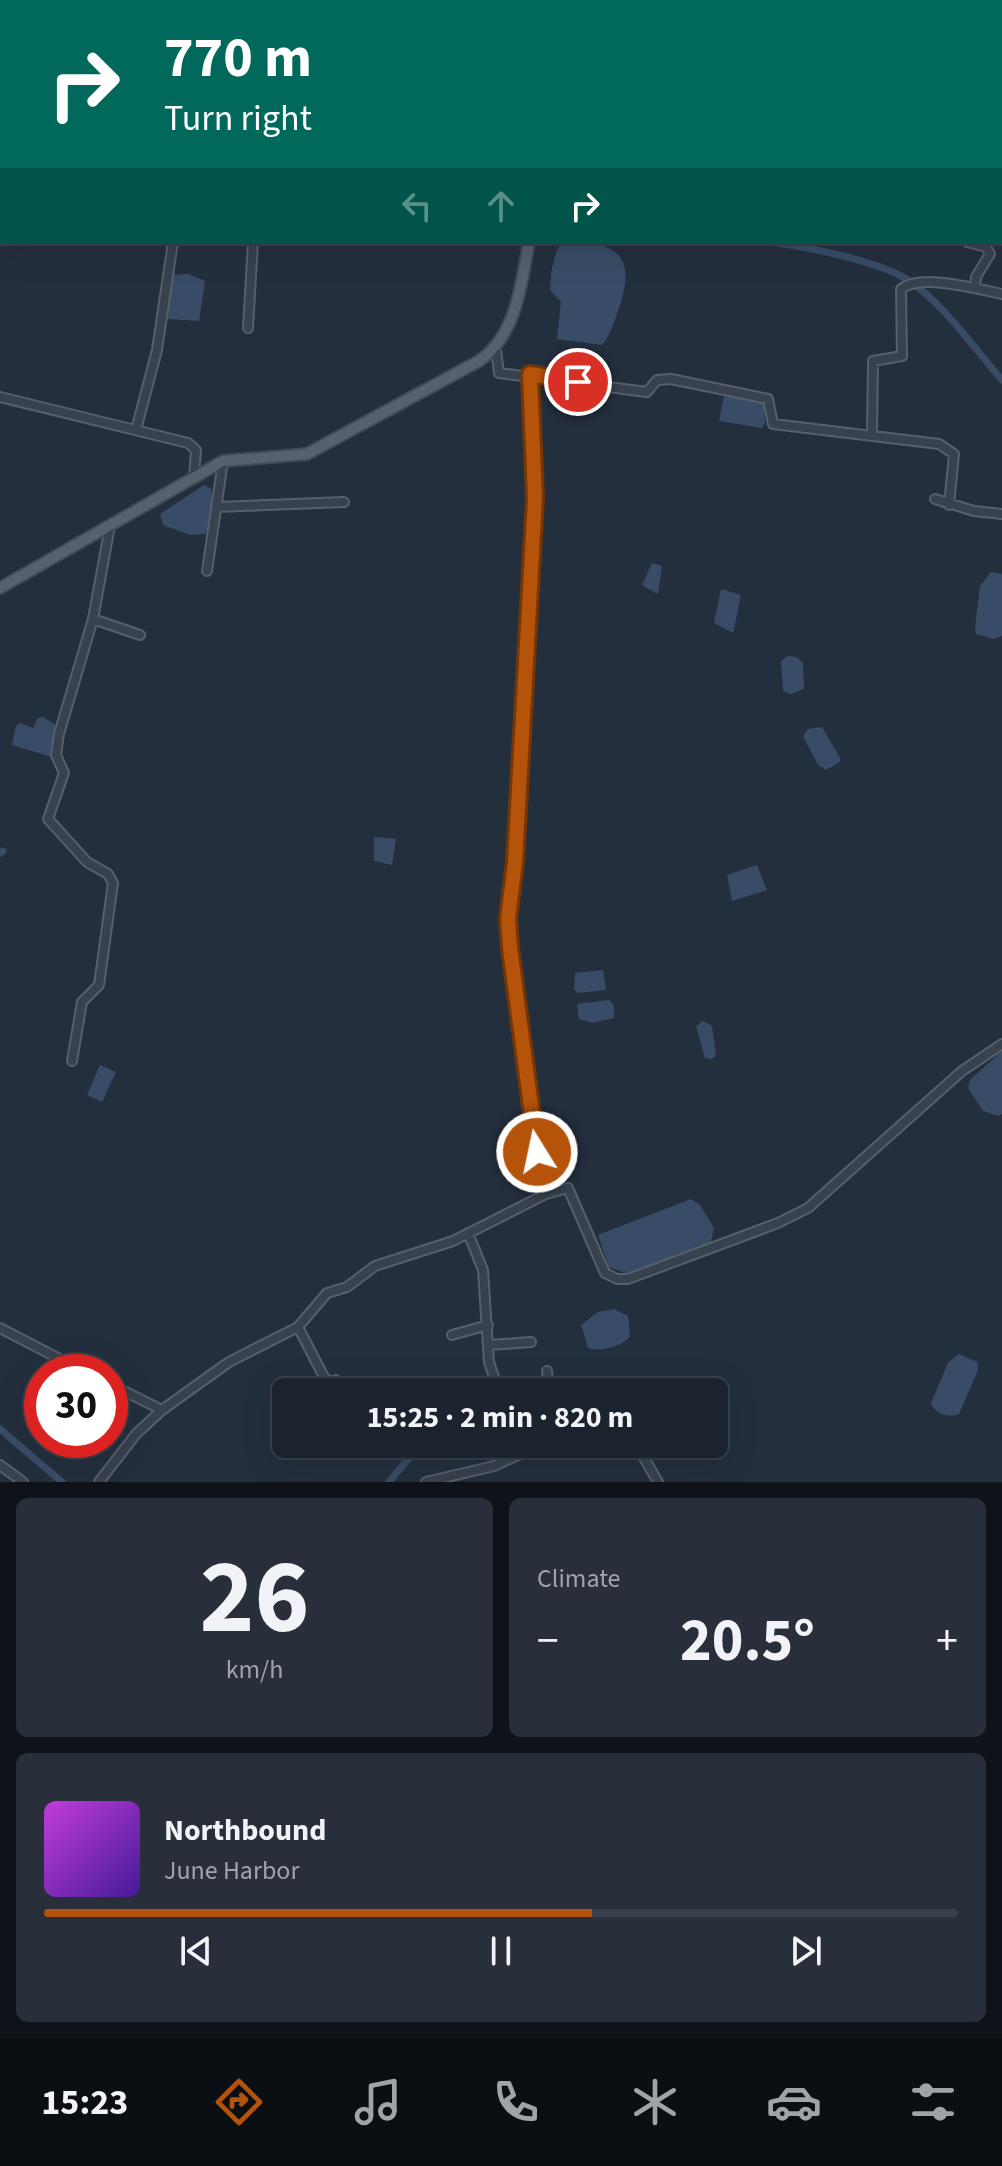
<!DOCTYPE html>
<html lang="en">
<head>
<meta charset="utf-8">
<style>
  :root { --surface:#1b232e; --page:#282f3a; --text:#f1f3f6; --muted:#a0a4aa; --line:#39404a; --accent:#b45309 }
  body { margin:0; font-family:"Source Sans 3",sans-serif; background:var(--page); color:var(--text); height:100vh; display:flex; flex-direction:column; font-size:30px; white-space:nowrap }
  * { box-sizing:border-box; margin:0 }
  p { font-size:26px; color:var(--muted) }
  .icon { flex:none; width:44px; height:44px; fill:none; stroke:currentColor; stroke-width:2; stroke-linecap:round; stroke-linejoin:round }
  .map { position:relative; height:1482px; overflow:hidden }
  .details { display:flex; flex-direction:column; gap:16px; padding:16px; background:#0f1319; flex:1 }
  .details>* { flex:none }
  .guide { position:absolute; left:0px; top:0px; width:1002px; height:244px; box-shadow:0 8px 32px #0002,0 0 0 2px var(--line); background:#00695c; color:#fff; overflow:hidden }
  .speed { position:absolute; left:24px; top:1354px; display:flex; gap:16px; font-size:40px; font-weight:700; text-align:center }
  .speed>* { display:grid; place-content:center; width:104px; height:104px; border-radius:50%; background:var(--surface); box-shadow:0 8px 32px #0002,0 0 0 2px var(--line); line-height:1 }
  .speed .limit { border:12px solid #d22; background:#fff; color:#111 }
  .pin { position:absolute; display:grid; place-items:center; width:68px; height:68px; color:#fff; margin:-34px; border:4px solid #fff; border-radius:50%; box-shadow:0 2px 8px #0007 }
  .me { position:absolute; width:88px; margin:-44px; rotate:350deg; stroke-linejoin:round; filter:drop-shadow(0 0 6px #0008) }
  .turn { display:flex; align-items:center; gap:28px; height:168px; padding:0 32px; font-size:36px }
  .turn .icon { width:104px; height:104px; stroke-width:2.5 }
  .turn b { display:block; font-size:56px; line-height:68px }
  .lanes { display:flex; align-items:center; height:76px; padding:0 32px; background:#0003; justify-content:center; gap:40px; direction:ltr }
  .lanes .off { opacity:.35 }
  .big { font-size:60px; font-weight:700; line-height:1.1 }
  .details .card { flex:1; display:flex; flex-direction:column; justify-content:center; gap:12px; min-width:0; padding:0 28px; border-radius:12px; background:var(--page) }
  .details .dial { align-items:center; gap:0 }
  .dial b { font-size:104px; line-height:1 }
  .song { display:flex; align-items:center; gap:24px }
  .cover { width:96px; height:96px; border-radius:12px; background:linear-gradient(135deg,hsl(290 70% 55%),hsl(260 70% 35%)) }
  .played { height:8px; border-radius:4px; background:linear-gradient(90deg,var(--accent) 60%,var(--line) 60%) }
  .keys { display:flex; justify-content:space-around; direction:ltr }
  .heat { display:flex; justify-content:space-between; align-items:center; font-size:44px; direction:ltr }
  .details .tiles { flex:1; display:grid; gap:16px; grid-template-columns:1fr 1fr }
  .card:last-child { grid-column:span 2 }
  .trip { position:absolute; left:272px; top:1378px; width:456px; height:80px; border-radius:12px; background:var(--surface); box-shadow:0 8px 32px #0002,0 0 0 2px var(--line); font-weight:700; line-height:80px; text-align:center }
  .dock { display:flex; height:128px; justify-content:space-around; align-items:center; background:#0b0e12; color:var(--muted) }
  .dock .icon { width:56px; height:56px }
  .dock .selected { color:var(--accent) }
  .dock b { font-size:36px; color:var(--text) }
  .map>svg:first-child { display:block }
  .water { fill:#394c67 }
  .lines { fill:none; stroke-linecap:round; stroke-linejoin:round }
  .canal { stroke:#394c67; stroke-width:7 }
  .minor-casing { stroke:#565f6c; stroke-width:12 }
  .major-casing { stroke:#414a57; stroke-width:14 }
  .minor { stroke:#38414e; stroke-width:8 }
  .major { stroke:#56606e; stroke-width:10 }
  .route-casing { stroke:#753606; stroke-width:20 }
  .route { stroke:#b45309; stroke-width:14 }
</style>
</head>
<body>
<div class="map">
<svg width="1002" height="1482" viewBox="0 0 1002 1482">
  <rect width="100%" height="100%" fill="#242f3e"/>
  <path class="water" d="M562,242c48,0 76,7 58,63 -5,14 -8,28 -18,40l-45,-6 4,-37 -11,-12c1,-17 2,-33 12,-48z
    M189,274l16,7 -6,40 -31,-2 1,-44z
    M724,396l40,7 1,19 -3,6 -43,-7z
    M204,485l7,4 3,24 -9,21 -15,1 -27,-10 -3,-11z
    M652,563l10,3 -4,28 -16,-9z
    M991,572l11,2v62l-8,3 -18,-5 -1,-7 5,-41z
    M721,589l20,6 -8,38 -19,-10z
    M788,656l9,1 6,6 1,26 -13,5 -8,-3 -2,-30z
    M43,717l14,9 -5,31 -40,-12 4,-19 4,-3 13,5 5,-10z
    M822,727l18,31v4l-14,8 -8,-5 -15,-29 5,-7z
    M374,837l22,2 -4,26 -18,-4z
    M757,865l10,25 -35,11 -5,-26z
    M603,970l3,20 -28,3 -4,-4 1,-16z
    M609,1000l5,5v13l-22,5 -13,-4 -2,-15z
    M703,1021l9,5 4,29 -4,4 -7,-1 -9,-32z
    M1002,1051v63l-4,2 -15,-5 -15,-23 2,-8z
    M100,1065l16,7 -14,30 -15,-7z
    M691,1199l9,6 14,23 -3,14 -77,34 -25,-9 -11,-32z
    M614,1309l14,7 2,20c-8,11 -29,16 -42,12l-7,-23 17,-13z
    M959,1354l18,8 1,8 -19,44c-11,4 -24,0 -28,-11l17,-40z"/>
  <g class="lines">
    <path class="canal" d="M0,88l2,-1
      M771,242c36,5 108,19 137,38 37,25 65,67 94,100
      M0,853l3,-2
      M0,1429l62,53
      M389,1482l21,-25 18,-13"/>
    <defs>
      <path id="minor" d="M247,0l6,2
        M919,0v2
        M0,110l2,17
        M0,169l2,-1
        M1000,181l2,-2
        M967,242l19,5 4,7 -14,23 -1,11
        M248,328l5,-86
        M496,349l3,24 148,19 10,-12 14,-1 97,20 5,25 166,20 15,10 -5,51
        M0,397l188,46 8,7 -2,27
        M136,430l21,-80 16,-108
        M872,435l1,-74 29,-5 -1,-67c20,-16 76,0 101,5
        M935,499l39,12 28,3
        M217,507l127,-5
        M207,571l16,-110
        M93,619l47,16
        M72,1061l10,-59 17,-17 14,-102 -5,-9 -21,-12 -39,-43 16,-46 -8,-18 3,-21 34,-115 17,-93
        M546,1194l22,-6 37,85 12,6h11l150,-56 30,-15 154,-137 40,-27
        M468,1233l15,37 6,92 10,30
        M298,1327l26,50 7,6 5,-3
        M0,1328l85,44
        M452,1335l36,-10
        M489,1345l42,-3
        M547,1371l2,21
        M110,1384l52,26
        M636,1444l22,38
        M0,1465l23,17
        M99,1482l37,-48 26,-24 67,-48 69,-35 29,-34 20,-6 28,-21 78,-25 93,-47 -19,-99 -17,-147 -2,-29 7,-57 20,-364 -5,-124
        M426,1482l68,-16 48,-22"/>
      <path id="major" d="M630,2l1,-2
        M0,588l223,-127 84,-7 172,-93c38,-26 42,-77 50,-119"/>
    </defs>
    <use href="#minor" class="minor-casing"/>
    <use href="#major" class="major-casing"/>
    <use href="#minor" class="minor"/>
    <use href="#major" class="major"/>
  </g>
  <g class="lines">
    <defs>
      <path id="route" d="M537,1152l-27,-204 -2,-29 7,-57 20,-364 -5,-124 48,8"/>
    </defs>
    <use href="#route" class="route-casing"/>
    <use href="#route" class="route"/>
  </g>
</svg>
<div class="speed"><div class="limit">30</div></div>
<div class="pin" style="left:578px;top:382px;background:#d93025"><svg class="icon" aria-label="arrive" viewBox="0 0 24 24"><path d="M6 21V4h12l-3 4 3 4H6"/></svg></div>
<svg class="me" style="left:537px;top:1152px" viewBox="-20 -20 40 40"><circle r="17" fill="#b45309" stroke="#fff" stroke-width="3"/><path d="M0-11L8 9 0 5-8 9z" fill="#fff"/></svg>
<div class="trip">15:25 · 2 min · 820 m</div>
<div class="guide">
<div class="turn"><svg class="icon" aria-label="right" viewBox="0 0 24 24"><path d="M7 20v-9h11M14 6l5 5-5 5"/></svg><div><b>770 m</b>Turn right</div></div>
<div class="lanes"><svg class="icon off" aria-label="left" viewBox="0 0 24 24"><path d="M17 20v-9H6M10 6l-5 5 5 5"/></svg><svg class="icon off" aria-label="ahead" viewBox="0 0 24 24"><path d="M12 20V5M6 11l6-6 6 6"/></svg><svg class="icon" aria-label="right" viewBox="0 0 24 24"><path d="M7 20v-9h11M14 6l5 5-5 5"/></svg></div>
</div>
</div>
<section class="details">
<div class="tiles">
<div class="card dial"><b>26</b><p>km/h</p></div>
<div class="card"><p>Climate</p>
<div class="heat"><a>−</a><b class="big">20.5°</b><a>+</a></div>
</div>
<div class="card">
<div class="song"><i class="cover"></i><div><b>Northbound</b><p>June Harbor</p></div></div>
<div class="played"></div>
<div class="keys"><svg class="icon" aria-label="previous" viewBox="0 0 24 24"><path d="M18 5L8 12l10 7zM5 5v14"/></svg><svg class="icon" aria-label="pause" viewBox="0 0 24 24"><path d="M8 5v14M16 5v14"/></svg><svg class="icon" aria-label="next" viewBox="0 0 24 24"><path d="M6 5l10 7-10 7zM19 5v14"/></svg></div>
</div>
</div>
</section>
<nav class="dock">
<b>15:23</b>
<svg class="icon selected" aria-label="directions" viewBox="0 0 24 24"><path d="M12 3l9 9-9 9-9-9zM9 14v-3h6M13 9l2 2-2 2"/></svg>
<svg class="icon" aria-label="music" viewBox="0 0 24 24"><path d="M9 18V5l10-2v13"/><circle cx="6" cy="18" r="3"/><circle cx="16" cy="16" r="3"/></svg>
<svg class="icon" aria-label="phone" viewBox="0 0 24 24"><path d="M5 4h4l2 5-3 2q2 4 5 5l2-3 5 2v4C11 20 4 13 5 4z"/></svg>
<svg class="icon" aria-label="climate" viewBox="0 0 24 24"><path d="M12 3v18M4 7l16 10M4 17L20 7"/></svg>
<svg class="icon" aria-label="car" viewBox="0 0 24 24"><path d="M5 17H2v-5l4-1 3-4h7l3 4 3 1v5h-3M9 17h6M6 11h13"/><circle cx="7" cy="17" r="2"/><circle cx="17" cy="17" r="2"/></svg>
<svg class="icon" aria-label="filters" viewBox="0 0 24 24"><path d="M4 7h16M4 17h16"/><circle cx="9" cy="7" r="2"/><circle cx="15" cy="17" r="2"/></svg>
</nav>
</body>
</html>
